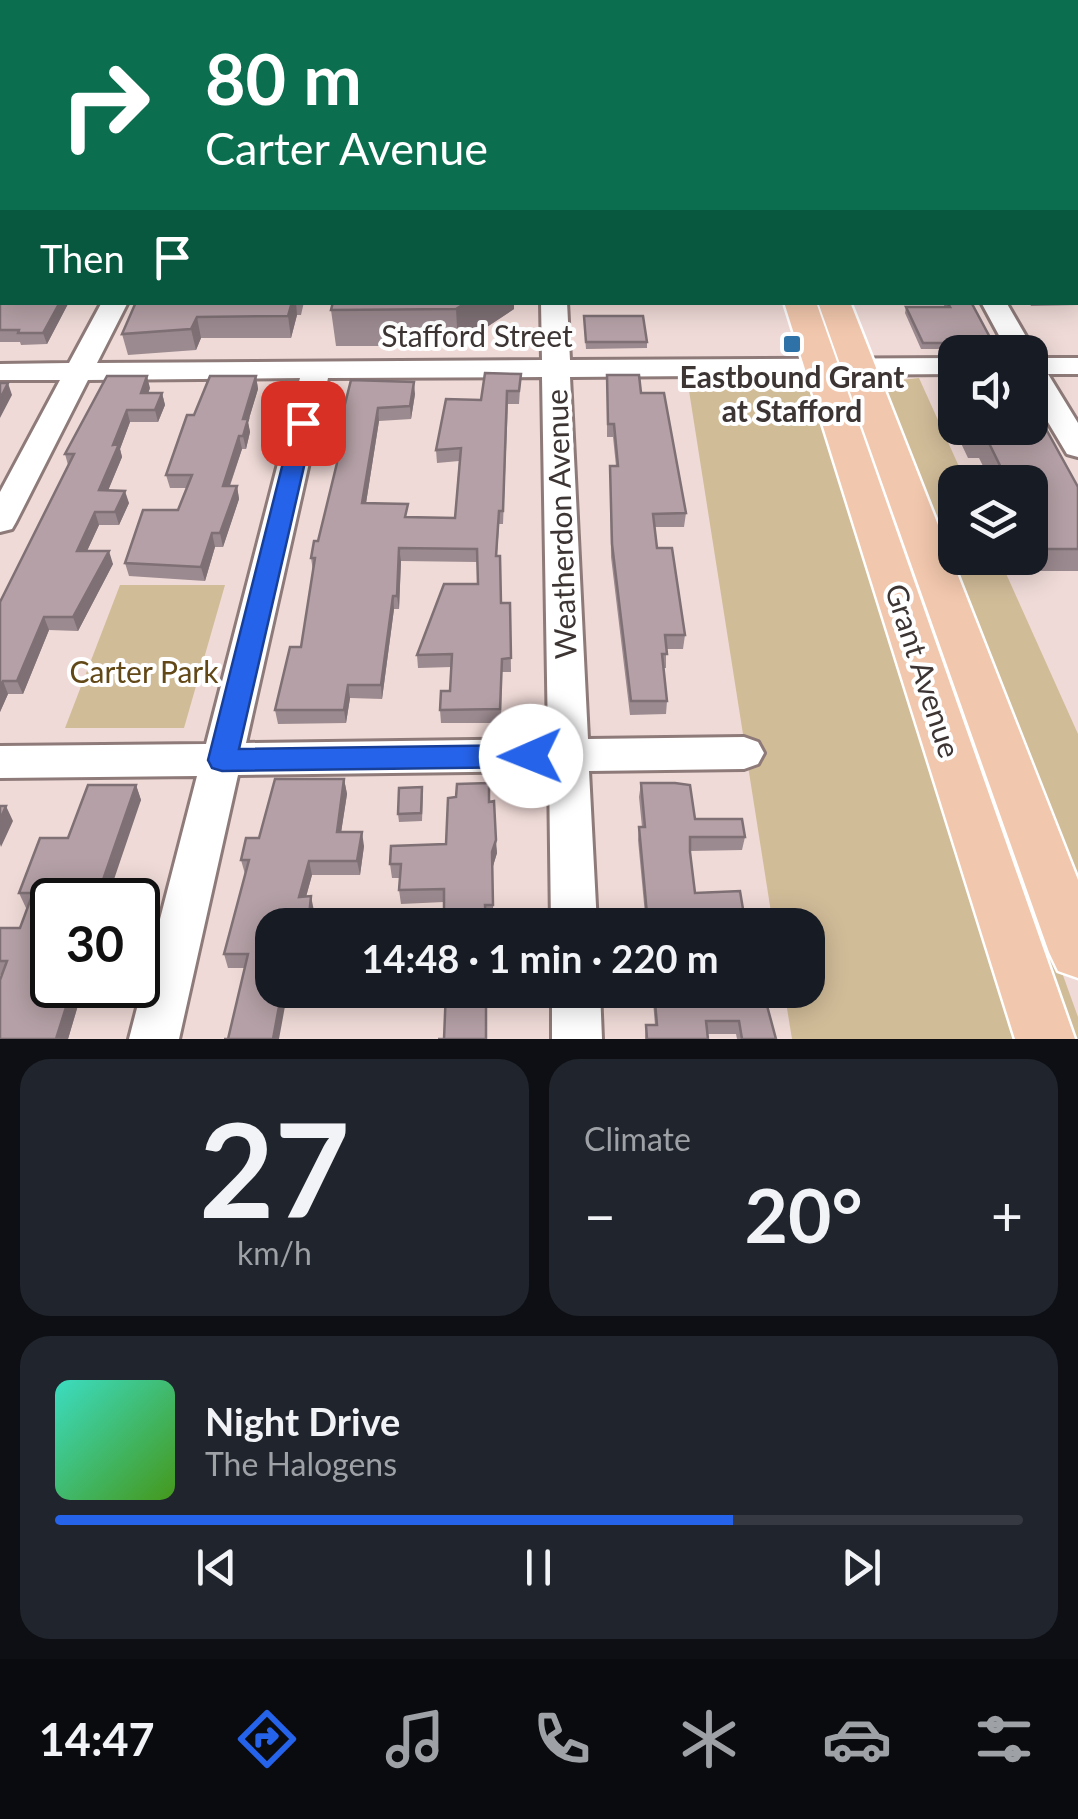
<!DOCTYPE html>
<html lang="en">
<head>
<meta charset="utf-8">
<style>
  :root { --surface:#171b24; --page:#20242c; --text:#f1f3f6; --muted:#9ea1a6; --line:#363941; --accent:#2563eb }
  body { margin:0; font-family:Lato,sans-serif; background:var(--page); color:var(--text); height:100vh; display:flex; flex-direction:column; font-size:38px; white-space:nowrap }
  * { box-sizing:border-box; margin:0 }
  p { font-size:32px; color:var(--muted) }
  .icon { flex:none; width:55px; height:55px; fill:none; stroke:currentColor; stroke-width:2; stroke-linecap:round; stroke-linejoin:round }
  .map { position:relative; height:1039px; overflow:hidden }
  .side { display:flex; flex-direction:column; gap:20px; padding:20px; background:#0d0f14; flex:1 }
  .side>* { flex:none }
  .hud { position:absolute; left:0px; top:0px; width:1080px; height:305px; box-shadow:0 5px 25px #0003; background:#0b6e4f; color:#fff; overflow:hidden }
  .buttons { position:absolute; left:938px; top:335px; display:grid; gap:20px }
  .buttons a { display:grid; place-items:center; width:110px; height:110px; border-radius:20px; background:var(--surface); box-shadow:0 5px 25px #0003; font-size:50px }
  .speed { position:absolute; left:30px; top:878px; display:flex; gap:20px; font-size:50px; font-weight:700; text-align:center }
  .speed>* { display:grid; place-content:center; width:130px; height:130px; border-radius:50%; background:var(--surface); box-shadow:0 5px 25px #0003; line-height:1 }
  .speed .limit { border:5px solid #111; border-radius:15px; background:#fff; color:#111 }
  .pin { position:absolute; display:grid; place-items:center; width:85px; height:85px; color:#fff; margin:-42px; border-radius:20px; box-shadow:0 5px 15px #0006 }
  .me { position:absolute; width:110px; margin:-55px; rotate:269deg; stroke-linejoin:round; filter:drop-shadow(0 0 8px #0008) }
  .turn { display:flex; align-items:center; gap:35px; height:210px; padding:0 40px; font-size:45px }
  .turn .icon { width:130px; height:130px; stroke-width:2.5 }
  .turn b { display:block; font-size:70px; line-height:85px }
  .then { display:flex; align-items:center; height:95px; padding:0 40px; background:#0003; gap:20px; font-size:38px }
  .big { font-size:75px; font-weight:700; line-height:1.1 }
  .side .tile { flex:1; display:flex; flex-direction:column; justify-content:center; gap:15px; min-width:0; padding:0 35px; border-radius:30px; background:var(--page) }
  .side .dial { align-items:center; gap:0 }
  .dial b { font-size:130px; line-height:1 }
  .song { display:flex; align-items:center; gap:30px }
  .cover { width:120px; height:120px; border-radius:15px; background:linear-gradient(135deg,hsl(170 70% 55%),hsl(100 70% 35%)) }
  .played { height:10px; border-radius:5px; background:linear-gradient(90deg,var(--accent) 70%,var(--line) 70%) }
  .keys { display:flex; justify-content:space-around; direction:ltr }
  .heat { display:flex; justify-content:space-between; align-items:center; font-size:55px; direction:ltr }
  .side .tiles { flex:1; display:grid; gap:20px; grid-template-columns:1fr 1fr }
  .tile:last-child { grid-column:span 2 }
  .trip { position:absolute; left:255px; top:908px; width:570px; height:100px; border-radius:30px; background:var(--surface); box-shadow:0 5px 25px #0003; font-weight:700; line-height:100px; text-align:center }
  .tab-bar { display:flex; height:160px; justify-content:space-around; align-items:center; background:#090b0e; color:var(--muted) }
  .tab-bar .icon { width:70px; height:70px }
  .tab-bar .selected { color:var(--accent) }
  .tab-bar b { font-size:45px; color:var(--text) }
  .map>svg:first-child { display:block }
  .green { fill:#d1bc98 }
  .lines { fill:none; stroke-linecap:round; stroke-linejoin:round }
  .minor-casing { stroke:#8e7b79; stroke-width:6 }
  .major-casing { stroke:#fff; stroke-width:5 }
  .minor { fill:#fff; fill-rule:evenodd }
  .major { fill:#f1c7ad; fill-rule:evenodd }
  .wall { fill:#9b8a8f }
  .shaded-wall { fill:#7e7074 }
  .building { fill:#b4a0a6; stroke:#7e7074; stroke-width:2.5 }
  .route { fill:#2563eb; stroke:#184099; stroke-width:2.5 }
  .poi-dot { fill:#2f72a7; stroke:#fff; stroke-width:4 }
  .labels { text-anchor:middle; stroke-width:8; stroke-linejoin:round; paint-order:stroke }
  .street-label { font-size:30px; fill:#3d3534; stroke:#fff }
  .poi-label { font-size:30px; font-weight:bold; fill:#3d3534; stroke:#fff }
  .park-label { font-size:30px; fill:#624817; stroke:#fff }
</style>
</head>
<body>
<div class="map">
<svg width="1078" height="1039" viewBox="0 0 1078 1039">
  <rect width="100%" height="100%" fill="#efdad7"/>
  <path class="green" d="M687,378l110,1 14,4 211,656h-230l-8,-49h24v-65h-35z
    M919,378l47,104h-11v76h44l79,176v174l-197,-526z
    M871,464l30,61 177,492v22h-15z
    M120,585h105l-41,143h-119z"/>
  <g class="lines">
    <defs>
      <path id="minor" d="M400,0h16v2h-16z
        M537,0h16v2h-16z
        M808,0h16l1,2h-16z
        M1025,0h17l1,2h-16z
        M102,302h26l-31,61 445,-3 -1,-58h26l3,58 385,-2v16l-385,3 18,362 156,-2 14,5 6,11 -6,11 -14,5 -155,2 8,154h-46l-2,-154 -311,4 -59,264h-50l68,-263 -197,2v-32l206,-2 94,-366 -212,2 -72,142 -4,7 -12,3v-40l60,-112h-60v-16l69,-1zM542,377l6,362 -302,4 82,-365z
        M981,302h25l29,50 -4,6h47v16h-30l30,49v34l-11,-3 -37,-62v-40h-22z
        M552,990h48l2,49h-50z"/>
      <path id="major" d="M709,0h20l1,2h-19z
        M784,302h32l259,737h-60z
        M818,302h32l228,578v98l-20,-7 -9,-19z"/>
    </defs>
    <use href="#minor" class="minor-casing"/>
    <use href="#major" class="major-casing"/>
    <use href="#minor" class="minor"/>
    <use href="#major" class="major"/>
  </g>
  <path class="wall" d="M0,0h104l-2,2h-100v30h-2z
    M2,40v30l-2,-2v-26z
    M0,237l2,65h67l-22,42 -26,1 -1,-3h-20z
    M1078,288v17l-47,1 -2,-4h49z
    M136,302h168l-3,13h-4l-6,23h-90l-5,12 -68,5 -6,-21z
    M333,302h181v7l-56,37h-122l-5,-36z
    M942,302h29l22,41 -1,6h-71l-16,-36 1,-6h39z
    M584,323l63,19v6l-61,1z
    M521,374l-2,30h-11l-5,120h-4l-2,32 4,47h9l1,69h-9l-1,51h-60l-1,-13 10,-19 2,-24 -34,1 -1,-13 61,-71 -1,-22 -76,-1 -2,48h-5l-12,90 -32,-1 -4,25 -68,1 -3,-14 26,-63 12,-76 -2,-13 7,-17 19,-78 3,-39 75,-30 -4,25 -32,2 -13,82 43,14 46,1 4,-57 -22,2 -1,-13 45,-50z
    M607,375l34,18 45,120 -2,14h-29l2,21 28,87 -2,14h-17v19h-2l3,33 -1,13 -36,1 -19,-158 -1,-91h6l-3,-29h-6z
    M256,376l2,13 -10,33 2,10 -4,17h-4l-12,37h7l2,13 -16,48h-8l-10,34 -76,-5 -4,-13 53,-53 9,-22h-17l-4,-13 28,-60z
    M944,377h11v51h75l48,59v84h-46l-6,-13h4v-76h-39l-12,-24h-11l-29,-61z
    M150,388l-2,5h14l3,12 -7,17h-28l-10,27 2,8 -14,33 21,13 -10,22h-20l-12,26 26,13 -35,67 -29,-1 -26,64h-15l-8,18v-110l68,-137 -3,-11z
    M344,779l3,15 -6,38 23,14 -4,29h-48l-6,22 8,14 -1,14h-41l-27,43h-17l-4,-14 21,-80 -4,-14 18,-22z
    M641,783l54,36 50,18 -3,13 -52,1 5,42 48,16 -3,13 -32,2v1h-62l-8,-85 1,-13h3l-3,-30z
    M136,785l5,15 -89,185h32l-16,54 -68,-64v-47h20l8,-20h-2l-7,-15 49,-55z
    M423,795l-1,26 -23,1 -1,-8z
    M489,802l8,51 -4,13v53h-7l-42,-17 -43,2 -2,-14 1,-12h-8l-2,-14 56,-20z
    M652,990h54l1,12 69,37h-39l-1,-5h-29l1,5h-63l1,-14h9z"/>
  <path class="shaded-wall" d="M82,0h22l-2,2h-22z
    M60,302h9l-22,42 -4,-11z
    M292,302h4l1,13 -6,23 -3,-22z
    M467,302h47v7l-56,37 -2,-37z
    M197,317l4,21 -5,12 -5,-21z
    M147,376l3,12 -6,17 -3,-12z
    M256,376l2,13 -10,33 2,10 -4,17 -3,-13v-17z
    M414,382l1,12 -4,25 -1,-13z
    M8,383l4,12 -12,23v-19z
    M162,393l3,12 -7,17 -3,-12z
    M378,408l1,13 -15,95 -2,-13z
    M127,410l3,12 -10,27 2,8 -19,46 -4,-13 14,-45z
    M239,436l3,13 -17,50 -2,-13z
    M237,486l2,13 -16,48 -3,-14z
    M125,491l4,12 -10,22 -4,-13z
    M95,512l4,13 -18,39 -4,-13z
    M212,533l3,14 -10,34 -4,-14z
    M399,548l2,13 -2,48 -2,-13z
    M109,551l4,13 -35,67 -5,-14z
    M393,596l1,13 -12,90 -1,-14z
    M44,617l5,13 -26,64 -6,-13z
    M3,681l5,13 -8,18v-25z
    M348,685l2,13 -4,25 -2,-13z
    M344,779l3,15 -8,52 -2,-14z
    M136,785l5,15 -34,100h-11z
    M6,806l7,15 -12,26 -1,-3v-24z
    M362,832l2,14 -4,29 -3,-14z
    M496,840l1,13 -4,13v53l-1,-67z
    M309,861l3,14 -10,36 -3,-14z
    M311,896l3,15 -1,14h-1l-3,-9z
    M73,985h11l-16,54h-12z
    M282,990h6l-9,49h-6z"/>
  <path class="building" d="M0,0h82l-2,2h-78v9h-2z
    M152,0h82l-1,2h-83z
    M291,0h85l-1,2h-85z
    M429,0h88v2h-89z
    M570,0h93l1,2h-94z
    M766,0h28l1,2h-28z
    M846,0h174l2,2h-175z
    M0,237h2v65h58l-17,31h-25l1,-3h-19z
    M136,302h156l-4,14 -91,1 -6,12 -69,5z
    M333,302h134l-11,7 -125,1z
    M947,302h24l22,41h-70l-17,-36h44z
    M584,316h59l4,26h-61z
    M485,373l36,1 -2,17h-12l-4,120h-4l-3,45h4l1,47h9l1,55 -9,1 -2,50 -60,1 1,-19h9l2,-37 -35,1 27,-71h34l-1,-35 -78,-1 -2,48h-4l-12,89h-33l-4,25h-69l15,-63h11l14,-89h-4l3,-17h4l19,-78 3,-39 11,-44 63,2 -4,24 -32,2 -16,95 46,1 -3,13 50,1 6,-70 -25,2 10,-51 35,1z
    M607,375h32l2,18h23l22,120 -33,1 4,34h15l13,87h-20l2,19h-5l5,47h-36l-19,-157 -2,-78h8l-4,-42h-6z
    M107,376h40l-6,17h21l-7,17h-28l-14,35 6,-1 -20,46 26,1 -10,21h-20l-18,39h32l-36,66h-29l-27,64h-14l-3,6v-85l74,-148h-9z
    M210,376h46l-13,43h5l-5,17h-4l-16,50h14l-17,47h-8l-11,34 -76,-4 18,-53h35l14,-35h-26l21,-60h7z
    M944,377h11v22z
    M0,383h8l-8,16z
    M1030,400l48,87v62h-38l-10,-20v-47h-22l-22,-45h-12l-5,-9h61z
    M275,779h69l-7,53h25l-5,29h-48l-10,36 12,-1 -2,20 -26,1 -2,8h-9v65h10l-9,49h-49h4l20,-85h-24l25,-94h-8l5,-22h13z
    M489,783v19l5,-1 2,39 -4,12 1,53h-8l1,20h-42v-36l-45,1 2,-26h-11l1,-18 55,-2 2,-46 8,-1 1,-13z
    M641,783h34l15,2 5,34h47l3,18h-55v15l5,41 45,-2 3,18 -37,1 2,15h-60l-9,-98h6z
    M88,785h48l-40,115h-44v85h21l-17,54h-56v-59l7,-19h-7v-33h20l13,-35h-14l21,-55h28z
    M422,787l-1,26 -23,1 1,-26z
    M0,806h6l-6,14z
    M446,990h40v49h-48h6z
    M654,990h52l1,12h59l10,37h-34l-3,-18h-33l2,18h-61l-1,-14h11z"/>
  <path class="route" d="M303,417l11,6 -75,326 292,-4 10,3 4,8 -4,8 -10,3 -309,4 -10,-3 -4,-8 85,-337z"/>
  <rect class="poi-dot" x="782" y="334" width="20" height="20" rx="5"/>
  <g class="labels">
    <g class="street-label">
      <text x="477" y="347">Stafford Street</text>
      <text transform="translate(562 524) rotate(-92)" y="10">Weatherdon Avenue</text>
      <text transform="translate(922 671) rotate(72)" y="10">Grant Avenue</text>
    </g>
    <g class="poi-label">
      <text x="792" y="388">Eastbound Grant<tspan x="792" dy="34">at Stafford</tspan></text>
    </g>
    <g class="park-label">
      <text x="144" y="683">Carter Park</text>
    </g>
  </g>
</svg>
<div class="buttons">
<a><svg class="icon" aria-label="sound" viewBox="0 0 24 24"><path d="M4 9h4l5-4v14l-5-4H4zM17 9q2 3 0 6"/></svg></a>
<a><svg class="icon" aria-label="layers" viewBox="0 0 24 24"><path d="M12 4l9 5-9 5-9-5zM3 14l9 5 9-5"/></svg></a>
</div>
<div class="speed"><div class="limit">30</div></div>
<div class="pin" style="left:303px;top:423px;background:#d93025"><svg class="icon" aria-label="arrive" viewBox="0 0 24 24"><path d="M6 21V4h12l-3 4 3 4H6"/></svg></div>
<svg class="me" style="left:531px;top:756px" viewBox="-20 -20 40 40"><circle r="19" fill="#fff"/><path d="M0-13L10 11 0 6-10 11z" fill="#2563eb"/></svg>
<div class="trip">14:48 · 1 min · 220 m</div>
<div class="hud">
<div class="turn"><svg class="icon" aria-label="right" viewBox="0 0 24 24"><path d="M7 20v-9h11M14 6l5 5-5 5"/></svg><div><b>80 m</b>Carter Avenue</div></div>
<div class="then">Then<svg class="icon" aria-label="arrive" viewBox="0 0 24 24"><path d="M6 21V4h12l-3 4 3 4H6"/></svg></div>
</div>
</div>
<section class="side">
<div class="tiles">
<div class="tile dial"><b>27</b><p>km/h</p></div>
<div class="tile"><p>Climate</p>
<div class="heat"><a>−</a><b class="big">20°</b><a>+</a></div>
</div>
<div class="tile">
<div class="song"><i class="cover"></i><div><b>Night Drive</b><p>The Halogens</p></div></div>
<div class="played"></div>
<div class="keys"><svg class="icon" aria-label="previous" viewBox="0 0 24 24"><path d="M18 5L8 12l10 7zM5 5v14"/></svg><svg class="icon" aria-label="pause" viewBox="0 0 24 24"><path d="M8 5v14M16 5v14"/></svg><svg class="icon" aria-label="next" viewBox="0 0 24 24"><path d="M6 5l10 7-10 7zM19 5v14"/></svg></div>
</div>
</div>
</section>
<nav class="tab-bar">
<b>14:47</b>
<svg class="icon selected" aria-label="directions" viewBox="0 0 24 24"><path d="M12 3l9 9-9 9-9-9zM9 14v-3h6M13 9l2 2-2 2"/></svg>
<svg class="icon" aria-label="music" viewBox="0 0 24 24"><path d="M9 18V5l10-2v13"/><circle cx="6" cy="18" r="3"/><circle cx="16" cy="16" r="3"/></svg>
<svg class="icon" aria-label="phone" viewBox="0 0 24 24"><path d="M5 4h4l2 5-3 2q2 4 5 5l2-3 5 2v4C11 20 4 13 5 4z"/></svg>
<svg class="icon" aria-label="climate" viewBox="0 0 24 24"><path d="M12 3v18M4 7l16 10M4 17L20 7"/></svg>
<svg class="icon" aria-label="car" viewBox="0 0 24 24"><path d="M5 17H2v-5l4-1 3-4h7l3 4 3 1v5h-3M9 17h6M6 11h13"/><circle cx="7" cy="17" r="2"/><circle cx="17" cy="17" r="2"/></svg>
<svg class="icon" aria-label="filters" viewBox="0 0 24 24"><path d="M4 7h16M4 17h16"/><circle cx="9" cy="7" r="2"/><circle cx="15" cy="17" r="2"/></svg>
</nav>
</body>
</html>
